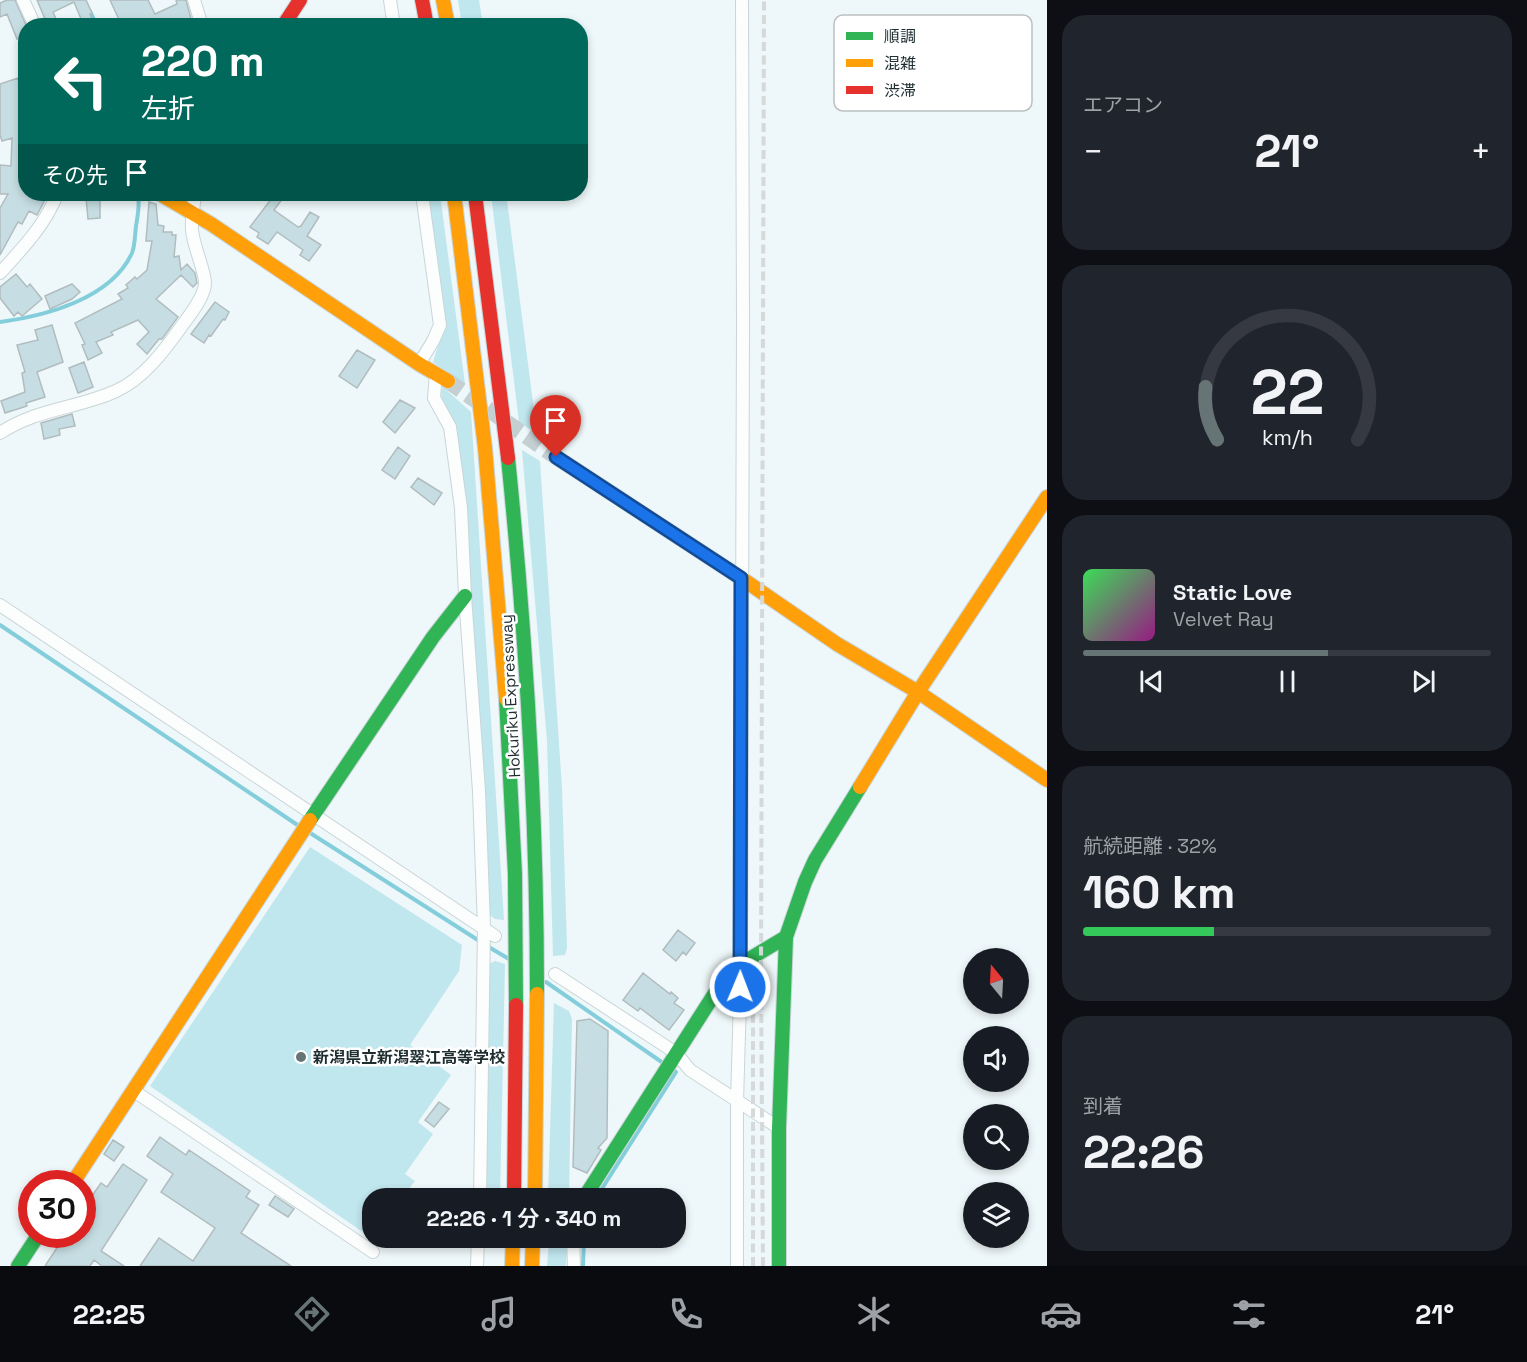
<!DOCTYPE html>
<html lang="ja">
<head>
<meta charset="utf-8">
<style>
  :root { --surface:#171b24; --page:#20242c; --text:#f1f3f6; --muted:#9ea1a6; --line:#363941; --accent:#677476 }
  body { margin:0; font-family:"Space Grotesk","Noto Sans JP",sans-serif; background:var(--page); color:var(--text); height:100vh; display:flex; flex-direction:column; font-size:22px; white-space:nowrap }
  * { box-sizing:border-box; margin:0 }
  p { font-size:20px; color:var(--muted) }
  .icon { flex:none; width:33px; height:33px; fill:none; stroke:currentColor; stroke-width:2; stroke-linecap:round; stroke-linejoin:round }
  .map { position:relative; flex:1; overflow:hidden }
  .details { display:flex; flex-direction:column; gap:15px; padding:15px; background:#0d0f14; width:480px }
  .details>* { flex:none }
  .banner { position:absolute; left:18px; top:18px; width:570px; height:183px; border-radius:24px; box-shadow:0 3px 9px #0003; background:#00695c; color:#fff; overflow:hidden }
  .needle { width:39px; rotate:342deg }
  .fabs { position:absolute; left:963px; top:948px; display:grid; gap:12px }
  .fabs a { display:grid; place-items:center; width:66px; height:66px; border-radius:50%; background:var(--surface); box-shadow:0 3px 9px #0003; font-size:30px }
  .speed { position:absolute; left:18px; top:1170px; display:flex; gap:12px; font-size:30px; font-weight:700; text-align:center }
  .speed>* { display:grid; place-content:center; width:78px; height:78px; border-radius:50%; background:var(--surface); box-shadow:0 3px 9px #0003; line-height:1 }
  .speed .limit { border:9px solid #d22; background:#fff; color:#111 }
  .pin { position:absolute; display:grid; place-items:center; width:51px; height:51px; color:#fff; margin:-62px -26px; border-radius:50% 50% 50% 0; rotate:-45deg; box-shadow:0 0 6px #0007 }
  .pin .icon { rotate:45deg }
  .me { position:absolute; width:66px; margin:-33px; rotate:1deg; stroke-linejoin:round; filter:drop-shadow(0 0 4px #0008) }
  .turn { display:flex; align-items:center; gap:21px; height:126px; padding:0 24px; font-size:27px }
  .turn .icon { width:78px; height:78px; stroke-width:2.5 }
  .turn b { display:block; font-size:42px; line-height:51px }
  .then { display:flex; align-items:center; height:57px; padding:0 24px; background:#0003; gap:12px; font-size:22px }
  .big { font-size:45px; font-weight:600; line-height:1.1 }
  .details .card { flex:1; display:flex; flex-direction:column; justify-content:center; gap:9px; min-width:0; padding:0 21px; border-radius:24px; background:var(--page) }
  .details .dial { align-items:center; gap:0 }
  .dial svg { height:156px; overflow:visible; fill:none; stroke:var(--line); stroke-width:7; stroke-linecap:round; text-anchor:middle }
  .dial text { fill:var(--text); stroke:none }
  .song { display:flex; align-items:center; gap:18px }
  .cover { width:72px; height:72px; border-radius:9px; background:linear-gradient(135deg,hsl(130 70% 55%),hsl(310 70% 35%)) }
  .played { height:6px; border-radius:3px; background:linear-gradient(90deg,var(--accent) 60%,var(--line) 60%) }
  .keys { display:flex; justify-content:space-around; direction:ltr }
  .heat { display:flex; justify-content:space-between; align-items:center; font-size:33px; direction:ltr }
  .charge { height:9px; border-radius:4px; background:linear-gradient(90deg,#34c759 32%,var(--line) 0) }
  .trip { position:absolute; left:362px; top:1188px; width:324px; height:60px; border-radius:24px; background:var(--surface); box-shadow:0 3px 9px #0003; font-weight:600; line-height:60px; text-align:center }
  .dock { display:flex; height:96px; justify-content:space-around; align-items:center; background:#090b0e; color:var(--muted) }
  .dock .icon { width:42px; height:42px }
  .dock .selected { color:var(--accent) }
  .dock b { font-size:27px; color:var(--text) }
  main { display:flex; flex:1; min-height:0 }
  .map>svg:first-child { display:block }
  .green { fill:#c0e6ee }
  .lines { fill:none; stroke-linecap:round; stroke-linejoin:round }
  .stream { stroke:#84cedc; stroke-width:4 }
  .building { fill:#c6dee3; stroke:#b1bcbe; stroke-width:1.5 }
  .secondary-tunnel { stroke:#c4cfd1; stroke-width:16; stroke-dasharray:16 8; stroke-linecap:butt }
  .street-casing { stroke:#cad5d8; stroke-width:14 }
  .fast-casing { stroke:#cad5d8; stroke-width:16 }
  .slow-casing { stroke:#cad5d8; stroke-width:16 }
  .jam-casing { stroke:#cad5d8; stroke-width:16 }
  .street { stroke:#fcfefe; stroke-width:12 }
  .fast { stroke:#30b455; stroke-width:14 }
  .slow { stroke:#ff9f0a; stroke-width:14 }
  .jam { stroke:#e5322d; stroke-width:14 }
  .rail { stroke:#d6d9da; stroke-width:4; stroke-dasharray:9 4.5; stroke-linecap:butt }
  .route-casing { stroke:#114b97; stroke-width:15 }
  .route { stroke:#1a73e8; stroke-width:10 }
  .poi-dot { fill:#677476; stroke:#fff; stroke-width:2 }
  .labels { text-anchor:middle; stroke-width:5; stroke-linejoin:round; paint-order:stroke }
  .street-label { font-size:16px; fill:#1e2d30; stroke:#fff }
  .poi-label { font-size:16px; font-weight:bold; fill:#1e2d30; stroke:#fff; text-anchor:start }
  .key { fill:#fff; stroke:#bcc0c1; stroke-width:1.5 }
  .key-label { font-size:16px; fill:#1e2d30 }
</style>
</head>
<body>
<main>
<div class="map">
<svg width="1047" height="1266" viewBox="0 0 1047 1266">
  <rect width="100%" height="100%" fill="#eef7f9"/>
  <path class="green" d="M458,0h21l4,25h-21z
    M426,194h14l25,190 -32,-22 11,-35z
    M491,194h15l1,6 29,226 -5,4 -12,-8z
    M443,387l28,25 33,508 -9,-1 -8,-6 -21,-404 -11,-84 -13,-22 -1,-11z
    M522,450l18,11 22,327 5,160 -2,7 -12,1 -6,-216z
    M310,847l152,98 -3,26 -49,74 41,30 -33,47 15,12 -28,40 10,7 -13,17h-30l1,41 -223,-153z
    M495,961l10,3 -5,234h-15l4,-234z
    M554,1003l15,8 3,8 -3,179h-21z
    M560,1238l7,8 -1,20h-19l2,-25z"/>
  <g class="lines">
    <path class="stream" d="M90,11l7,15
      M0,322c45,-6 111,-23 132,-69 3,-7 3,-19 4,-27 2,-12 4,-21 2,-32
      M0,625l299,201
      M307,831l174,111
      M487,946l22,13
      M546,982l117,81
      M596,1198l80,-126 -4,-3
      M583,1266l1,-28"/>
  </g>
  <path class="building" d="M7,0h8l11,25v11l-9,3 -10,-25 -7,3v-14z
    M37,0h49l6,13 -2,1 4,12h-10l-10,-24 -21,10 6,14h-11z
    M110,0h38l7,14 22,-10 -1,-4h10l7,26h-71z
    M18,78l1,5 3,-1 4,11 -5,3 5,13v53l-3,24h3v8h22l-11,21 -8,-4 -7,13 -4,-2 -18,33v-47l8,-14h-8v-29l11,1 1,-28 -10,3 -2,-6v-51z
    M89,194h11v24l-12,1 -2,-21h3z
    M275,194h11l-12,16 24,17 3,-1 9,-14 9,5 -12,19 14,9 -12,16 -9,-6 3,-5 -26,-18 -9,12 -11,-7 2,-4 -9,-6z
    M149,202l7,2 2,21 6,1 -1,6h9v3h4l-2,22 5,-1 2,14 6,-6 8,9 2,10 -4,4 -12,-12 -25,24 22,18 -16,22h-3l-12,15 -10,-10 12,-12 -11,-12 -27,12 2,3 -17,7 6,11 -14,7 -6,-15 3,-1 -10,-21 47,-24 -4,-5 10,-6 -2,-3 9,-8 2,2 10,-9 5,-29h-6z
    M16,274l11,13 3,-3 12,15 -20,17 -4,-4 -4,4 -14,-18v-11z
    M72,284l8,8 -8,7 -22,10 -5,-13z
    M215,302l14,10 -4,8 -2,-1 -12,17 -2,-1 -5,8 -13,-9z
    M52,325l11,37 -26,10 8,25 -19,6 1,3 -22,7 -4,-12 24,-9 -3,-19 3,-1 -8,-27 21,-5 -3,-10z
    M357,350l18,10 -18,28 -18,-12z
    M84,362l9,25 -15,6 -9,-25z
    M400,400l15,8 -20,25 -12,-11z
    M72,414l3,12 -16,3 1,6 -16,4 -3,-16z
    M398,447l12,9 -15,23 -13,-9z
    M418,478l24,15 -8,12 -23,-18z
    M678,930l17,13 -9,12 -3,-3 -7,9 -13,-11z
    M643,973l27,21 1,-2 7,6 -4,5 10,7 -15,20 -29,-22 -2,3 -15,-11z
    M590,1019l18,12 -1,107 -9,10 3,2 -14,23 -14,-6 4,-146z
    M439,1102l10,7 -15,18 -9,-7z
    M160,1137l26,18 3,-5 61,41 -4,6 13,8 -18,28 50,33h-151l19,-28 34,23 22,-33 -54,-36 12,-18 -26,-18z
    M113,1140l11,7 -10,14 -10,-7z
    M123,1164l24,16 -46,71 23,15h-22l-8,-6 -4,6h-45l21,-32h16v-24l19,-27 6,4z
    M275,1196l19,13 -6,8 -19,-12z"/>
  <g class="lines">
    <path class="secondary-tunnel" d="M448,381l108,76"/>
    <defs>
      <path id="street" d="M23,0l12,26
        M194,0l8,26
        M390,0l4,26
        M0,273c22,-24 46,-49 57,-79
        M419,364l14,-23 7,-16 -18,-131
        M436,374l-2,24 16,29 11,81 4,88 14,195 5,136 -4,271
        M0,433c38,-25 76,-24 116,-42 27,-12 48,-40 65,-64 7,-10 24,-30 24,-44 0,-12 -12,-38 -13,-53 -1,-13 2,-24 3,-36
        M0,605l495,331
        M555,974l121,79 14,17 89,58
        M134,1091l239,161
        M573,1238l1,28
        M477,1266l1,-28
        M737,1266v-164l4,-138 2,-640 -1,-324"/>
      <path id="fast" d="M508,458c18,178 29,357 29,536
        M506,699l9,175 1,131
        M310,820l123,-183 32,-41
        M584,1198l140,-219 17,-15 45,-27
        M18,1266l21,-32
        M779,1266v-138l7,-191 19,-55 10,-22 45,-73"/>
      <path id="slow" d="M443,0l5,26
        M160,194l51,30 208,140 29,17
        M454,194l31,254 21,251
        M556,457l185,121 96,66 81,48 129,88
        M860,787l58,-95 129,-195
        M72,1184l238,-364
        M535,1198l2,-204
        M512,1266l1,-28
        M532,1266l1,-28"/>
      <path id="jam" d="M422,0l5,26
        M283,26l17,-26
        M475,194l33,264
        M514,1198l2,-193"/>
    </defs>
    <use href="#street" class="street-casing"/>
    <use href="#fast" class="fast-casing"/>
    <use href="#slow" class="slow-casing"/>
    <use href="#jam" class="jam-casing"/>
    <use href="#street" class="street"/>
    <use href="#fast" class="fast"/>
    <use href="#slow" class="slow"/>
    <use href="#jam" class="jam"/>
    <path class="rail" d="M753,1266v-258
      M763,1266l-2,-296 3,-970"/>
  </g>
  <g class="lines">
    <defs>
      <path id="route" d="M556,457l185,121 -1,409"/>
    </defs>
    <use href="#route" class="route-casing"/>
    <use href="#route" class="route"/>
  </g>
  <circle class="poi-dot" cx="301" cy="1057" r="6"/>
  <g class="labels">
    <g class="street-label">
      <text transform="translate(510 696) rotate(-93)" y="6">Hokuriku Expressway</text>
    </g>
    <g class="poi-label">
      <text x="313" y="1063">新潟県立新潟翠江高等学校</text>
    </g>
  </g>
  <rect x="834" y="15" width="198" height="96" rx="9" class="key"/>
  <rect x="846" y="32" width="27" height="8" fill="#30b455"/>
  <rect x="846" y="59" width="27" height="8" fill="#ff9f0a"/>
  <rect x="846" y="86" width="27" height="8" fill="#e5322d"/>
  <g class="key-label">
    <text x="884" y="42">順調</text>
    <text x="884" y="69">混雑</text>
    <text x="884" y="96">渋滞</text>
  </g>
</svg>
<div class="fabs">
<a><svg class="needle" viewBox="-14 -14 28 28"><path d="M0-13l5 13h-10z" fill="#e53935"/><path d="M0 13l5-13h-10z" fill="#9ea1a6"/></svg></a>
<a><svg class="icon" aria-label="sound" viewBox="0 0 24 24"><path d="M4 9h4l5-4v14l-5-4H4zM17 9q2 3 0 6"/></svg></a>
<a><svg class="icon" aria-label="search" viewBox="0 0 24 24"><circle cx="10" cy="10" r="6"/><path d="M15 15l6 6"/></svg></a>
<a><svg class="icon" aria-label="layers" viewBox="0 0 24 24"><path d="M12 4l9 5-9 5-9-5zM3 14l9 5 9-5"/></svg></a>
</div>
<div class="speed"><div class="limit">30</div></div>
<div class="pin" style="left:556px;top:457px;background:#d93025"><svg class="icon" aria-label="arrive" viewBox="0 0 24 24"><path d="M6 21V4h12l-3 4 3 4H6"/></svg></div>
<svg class="me" style="left:740px;top:987px" viewBox="-20 -20 40 40"><circle r="17" fill="#1a73e8" stroke="#fff" stroke-width="3"/><path d="M0-11L8 9 0 5-8 9z" fill="#fff"/></svg>
<div class="trip">22:26 · 1 分 · 340 m</div>
<div class="banner">
<div class="turn"><svg class="icon" aria-label="left" viewBox="0 0 24 24"><path d="M17 20v-9H6M10 6l-5 5 5 5"/></svg><div><b>220 m</b>左折</div></div>
<div class="then">その先<svg class="icon" aria-label="arrive" viewBox="0 0 24 24"><path d="M6 21V4h12l-3 4 3 4H6"/></svg></div>
</div>
</div>
<section class="details">
<div class="card"><p>エアコン</p>
<div class="heat"><a>−</a><b class="big">21°</b><a>+</a></div>
</div>
<div class="card dial"><svg viewBox="0 0 100 80">
<path d="M14 69A42 42 0 1 1 86 69"/>
<path d="M14 69A42 42 0 0 1 8 42" stroke="#677476"/>
<text x="50" y="56" font-size="32" font-weight="700">22</text>
<text x="50" y="72" font-size="11">km/h</text>
</svg></div>
<div class="card">
<div class="song"><i class="cover"></i><div><b>Static Love</b><p>Velvet Ray</p></div></div>
<div class="played"></div>
<div class="keys"><svg class="icon" aria-label="previous" viewBox="0 0 24 24"><path d="M18 5L8 12l10 7zM5 5v14"/></svg><svg class="icon" aria-label="pause" viewBox="0 0 24 24"><path d="M8 5v14M16 5v14"/></svg><svg class="icon" aria-label="next" viewBox="0 0 24 24"><path d="M6 5l10 7-10 7zM19 5v14"/></svg></div>
</div>
<div class="card"><p>航続距離 · 32%</p><b class="big">160 km</b><div class="charge"></div></div>
<div class="card"><p>到着</p><b class="big">22:26</b></div>
</section>
</main>
<nav class="dock">
<b>22:25</b>
<svg class="icon selected" aria-label="directions" viewBox="0 0 24 24"><path d="M12 3l9 9-9 9-9-9zM9 14v-3h6M13 9l2 2-2 2"/></svg>
<svg class="icon" aria-label="music" viewBox="0 0 24 24"><path d="M9 18V5l10-2v13"/><circle cx="6" cy="18" r="3"/><circle cx="16" cy="16" r="3"/></svg>
<svg class="icon" aria-label="phone" viewBox="0 0 24 24"><path d="M5 4h4l2 5-3 2q2 4 5 5l2-3 5 2v4C11 20 4 13 5 4z"/></svg>
<svg class="icon" aria-label="climate" viewBox="0 0 24 24"><path d="M12 3v18M4 7l16 10M4 17L20 7"/></svg>
<svg class="icon" aria-label="car" viewBox="0 0 24 24"><path d="M5 17H2v-5l4-1 3-4h7l3 4 3 1v5h-3M9 17h6M6 11h13"/><circle cx="7" cy="17" r="2"/><circle cx="17" cy="17" r="2"/></svg>
<svg class="icon" aria-label="filters" viewBox="0 0 24 24"><path d="M4 7h16M4 17h16"/><circle cx="9" cy="7" r="2"/><circle cx="15" cy="17" r="2"/></svg>
<b>21°</b>
</nav>
</body>
</html>
